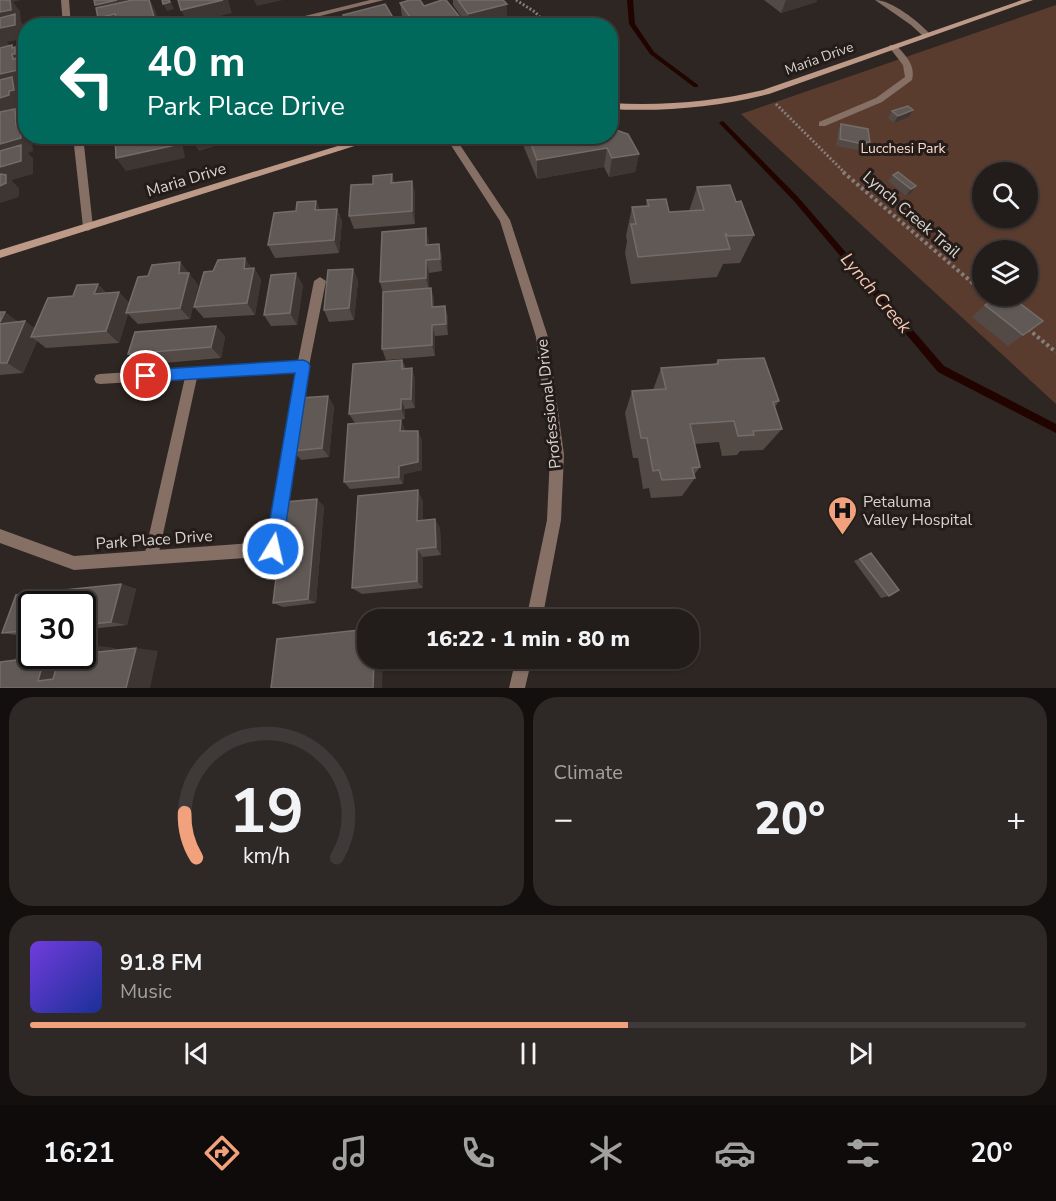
<!DOCTYPE html>
<html lang="en">
<head>
<meta charset="utf-8">
<style>
  :root { --surface:#221c1a; --page:#2e2927; --text:#f1f3f6; --muted:#a2a1a2; --line:#3f3a39; --accent:#f1a17c }
  body { margin:0; font-family:"Nunito Sans",sans-serif; background:var(--page); color:var(--text); height:100vh; display:flex; flex-direction:column; font-size:22px; white-space:nowrap }
  * { box-sizing:border-box; margin:0 }
  p { font-size:20px; color:var(--muted) }
  .icon { flex:none; width:33px; height:33px; fill:none; stroke:currentColor; stroke-width:2; stroke-linecap:round; stroke-linejoin:round }
  .map { position:relative; height:688px; overflow:hidden }
  .sheet { display:flex; flex-direction:column; gap:9px; padding:9px; background:#130f0e; flex:1 }
  .sheet>* { flex:none }
  .guide { position:absolute; left:18px; top:18px; width:600px; height:126px; border-radius:24px; box-shadow:0 2px 4px #0004,0 0 0 2px var(--line); background:#00695c; color:#fff; overflow:hidden }
  .buttons { position:absolute; left:972px; top:162px; display:grid; gap:12px }
  .buttons a { display:grid; place-items:center; width:66px; height:66px; border-radius:50%; background:var(--surface); box-shadow:0 2px 4px #0004,0 0 0 2px var(--line); font-size:30px }
  .speed { position:absolute; left:18px; top:591px; display:flex; gap:12px; font-size:30px; font-weight:700; text-align:center }
  .speed>* { display:grid; place-content:center; width:78px; height:78px; border-radius:50%; background:var(--surface); box-shadow:0 2px 4px #0004,0 0 0 2px var(--line); line-height:1 }
  .speed .limit { border:3px solid #111; border-radius:9px; background:#fff; color:#111 }
  .pin { position:absolute; display:grid; place-items:center; width:51px; height:51px; color:#fff; margin:-26px; border:3px solid #fff; border-radius:50%; box-shadow:0 2px 6px #0007 }
  .me { position:absolute; width:66px; margin:-33px; rotate:9deg; stroke-linejoin:round; filter:drop-shadow(0 0 4px #0008) }
  .turn { display:flex; align-items:center; gap:21px; height:126px; padding:0 30px; font-size:27px }
  .turn .icon { width:78px; height:78px; stroke-width:2.5 }
  .turn b { display:block; font-size:42px; line-height:51px }
  .big { font-size:45px; font-weight:800; line-height:1.1 }
  .sheet .widget { flex:1; display:flex; flex-direction:column; justify-content:center; gap:9px; min-width:0; padding:0 21px; border-radius:24px; background:var(--page) }
  .sheet .dial { align-items:center; gap:0 }
  .dial svg { height:156px; overflow:visible; fill:none; stroke:var(--line); stroke-width:7; stroke-linecap:round; text-anchor:middle }
  .dial text { fill:var(--text); stroke:none }
  .song { display:flex; align-items:center; gap:18px }
  .cover { width:72px; height:72px; border-radius:9px; background:linear-gradient(135deg,hsl(260 70% 55%),hsl(230 70% 35%)) }
  .played { height:6px; border-radius:3px; background:linear-gradient(90deg,var(--accent) 60%,var(--line) 60%) }
  .keys { display:flex; justify-content:space-around; direction:ltr }
  .heat { display:flex; justify-content:space-between; align-items:center; font-size:33px; direction:ltr }
  .sheet .tiles { flex:1; display:grid; gap:9px; grid-template-columns:1fr 1fr }
  .widget:last-child { grid-column:span 2 }
  .trip { position:absolute; left:357px; top:609px; width:342px; height:60px; border-radius:24px; background:var(--surface); box-shadow:0 2px 4px #0004,0 0 0 2px var(--line); font-weight:800; line-height:60px; text-align:center }
  .tabs { display:flex; height:96px; justify-content:space-around; align-items:center; background:#0e0b0a; color:var(--muted) }
  .tabs .icon { width:42px; height:42px }
  .tabs .on { color:var(--accent) }
  .tabs b { font-size:27px; color:var(--text) }
  .map>svg:first-child { display:block }
  .green { fill:#5a3c2f; fill-rule:evenodd }
  .lines { fill:none; stroke-linecap:round; stroke-linejoin:round }
  .stream { fill:#210400; fill-rule:evenodd }
  .path-far1 { stroke:#857e7b; stroke-width:3; stroke-dasharray:2 2; stroke-linecap:butt }
  .path { stroke:#857e7b; stroke-width:4; stroke-dasharray:3 3; stroke-linecap:butt }
  .lane { fill:#867066; fill-rule:evenodd }
  .street { fill:#867066; fill-rule:evenodd }
  .secondary { fill:#bd9988; fill-rule:evenodd }
  .wall { fill:#534a46 }
  .shaded-wall { fill:#3e3632 }
  .building { fill:#615955; stroke:#746c68; stroke-width:1.5 }
  .route { fill:#1a73e8; stroke:#114b97; stroke-width:1.5 }
  .labels { text-anchor:middle; stroke-width:6; stroke-linejoin:round; paint-order:stroke }
  .far-street-label { font-size:14px; fill:#d9d3d0; stroke:#241c19 }
  .far-park-label { font-size:14px; fill:#fadacc; stroke:#241c19 }
  .street-label { font-size:16px; fill:#d9d3d0; stroke:#241c19 }
  .poi-label { font-size:16px; fill:#d9d3d0; stroke:#241c19; text-anchor:start }
  .water-label { font-size:18px; font-style:italic; fill:#f9c9b4; stroke:#241c19 }
</style>
</head>
<body>
<div class="map">
<svg width="1056" height="688" viewBox="0 0 1056 688">
  <rect width="100%" height="100%" fill="#2e2622"/>
  <path class="green" d="M1056,5v399l-315,-290zM982,172h46v46h-46zM982,250h46v46h-46z"/>
  <g class="lines">
    <path class="stream" d="M627,0h6l2,24 19,28 44,33v2h-4l-44,-33 -21,-30z
      M722,121l2,1 74,75 146,169 112,58v9l-118,-61 -144,-171 -74,-77 -1,-1z"/>
    <path class="path-far1" d="M516,0l19,12 13,14
      M776,104l69,69"/>
    <path class="path" d="M843,172l139,119
      M988,296l9,7
      M1028,329l28,23"/>
    <path class="lane" d="M890,45h6c9,10 20,20 16,35l-30,22 -57,24h-6v-4l57,-24 29,-21 -2,-12 -14,-18z
      M192,368l4,1 2,4 -40,184 -2,5 -5,2 -5,-2 -2,-5 42,-184 2,-4z"/>
    <path class="street" d="M61,0h8l2,26h-8z
      M370,0h14l-104,26h-16z
      M875,0c17,0 44,22 56,35l-7,2 -13,-12z
      M73,136h10l10,91 -5,4 -5,-4z
      M445,136h9l56,84 38,117 16,118 -3,65 -19,100h-16l21,-100 3,-65 -14,-118 -36,-116z
      M320,277l6,4 -17,85 -31,188 -5,2 -199,14 -74,-27v-14l74,27 193,-14 29,-170 -196,12 -4,-1 -2,-4 2,-4 4,-1 198,-13 16,-80z
      M516,658h16l-7,30h-16z"/>
    <path class="secondary" d="M1022,0h11l-264,94c-52,13 -105,18 -159,15v-6c52,3 103,-1 153,-13z
      M370,136h16l-386,122v-8z"/>
  </g>
  <path class="wall" d="M453,0h50l4,4v14l-29,8h-10l-15,-21z
    M764,0h53l-1,2 -35,11z
    M400,3l24,3 36,20h-51l-7,-10z
    M892,111l17,6 -15,6 -6,-5z
    M841,124l29,19 -4,6h-1l-2,2 -27,-5 2,-15z
    M521,136h89l29,18 -4,18 -26,5 -5,-10 -67,12 -16,-39z
    M392,174l2,9 18,-2 3,13v30l-61,5 -5,-13 24,-32z
    M893,175l23,11 -5,7 -5,3 -18,-15z
    M697,187l39,15 18,33 -14,28 -17,1 -6,13 -86,7 -6,-31 2,-12 -1,-5 6,-29 14,-1 1,-6 22,12 20,-1z
    M316,201l4,9 17,-1 5,12 -3,32 -64,5 -7,-13 28,-34z
    M429,241v4l13,11v15l-13,2v15h2l3,11v8l11,-1 3,11v18l-13,1v20l-49,4 -4,-11 1,-56 -3,-11z
    M180,262l18,23 -8,34 -52,5 -10,-10 -9,29 -73,5 -9,-7 -14,32 -23,2v-63l19,10 6,-1 10,8 73,-36 21,10 19,-27z
    M252,268h2l7,12 -6,35 -51,3 -10,-11z
    M353,269l5,12 -4,39 -25,2 -5,-12z
    M303,285l-6,40 -26,1 -7,-11z
    M985,305l58,16 -35,25 -36,-29z
    M216,326l9,11 -4,21 -81,7 -12,-11z
    M402,360l4,9 9,9v30l-10,1v10l-50,4 -6,-9z
    M718,360l61,41 -4,6 7,22 -19,21 -23,1 -3,4 -15,1 -3,-14 -25,2 6,23 -6,8 1,3 -13,18 -31,2 -2,-10 -6,1 -5,-31h-5l-8,-45 7,-22 21,-1 8,-22 54,-4z
    M334,406l-5,51 -28,3 -8,-9z
    M401,420l4,11 17,9v30l-18,4 -1,10 -53,5 -6,-7z
    M423,501v19l17,8 1,27 -18,2v31l-61,6 -10,-6z
    M324,506l-8,97 -33,4 -10,-4z
    M871,553l18,43 -8,2 -27,-37z
    M121,584l15,5 -9,36 -45,5v-26h-50v31l-9,1 -21,-3 14,-38z"/>
  <path class="shaded-wall" d="M0,0h21l-8,2 7,9 1,11 4,6v10l-18,4 4,5 -11,10z
    M117,0h33l5,10 5,16h-57l-5,-8 5,-2 -8,-11z
    M170,0l4,9 -7,2 -4,-7z
    M223,0h5l4,13 -44,11 -7,-14z
    M254,0h29l-26,6z
    M786,0h31l-1,2 -35,11z
    M507,4v14l-29,8h-9l-1,-12z
    M459,16l1,10h-37z
    M395,21l1,5h-15v-2z
    M12,45l3,4v-2l11,13v24l-6,2 3,4 2,13 -5,2 1,3 -5,2 10,11v15l6,1 1,14 -5,2 5,5v16l-21,6v1l7,7v8l-3,2 -16,5v-129l13,-15z
    M913,110l-4,7 -15,6 4,-7z
    M175,136h6l4,22 -59,13 -10,-13z
    M194,136h37l1,5 -33,10 -8,-13z
    M607,148l-3,19 -67,12v-19z
    M639,154l-4,18 -26,5 3,-19z
    M412,181l3,13v30l-3,-13z
    M916,186l-5,7 -5,3 5,-7z
    M316,201l5,13 -6,-4z
    M337,209l5,12 -3,32 -5,-13z
    M426,228l3,13v16l-3,-12z
    M439,244l3,12v15l-2,-12z
    M245,258l8,12 1,-2 7,12 -6,35 -8,-12 -3,-34z
    M426,260l3,13v17l-3,-12z
    M180,262l18,23 -8,34 -10,-11 -1,-35z
    M353,269l5,12 -4,39 -5,-12z
    M296,273l7,12 -6,40 -7,-12z
    M98,284l12,12 -16,-2z
    M431,288l3,11 1,19 -3,-11z
    M119,292l12,12 -5,9 2,1 -9,29 -13,-12z
    M445,306l3,11v18l-2,-11z
    M5,312l15,11 -20,1z
    M25,321l15,11 -9,5 6,4 -14,32 -16,-10z
    M432,325l3,11v20l-3,-11z
    M216,326l9,11 -4,21 -10,-11z
    M412,368l3,10v30l-4,-9z
    M328,396l6,10 -5,51 -7,-9z
    M401,399l4,10v10l-4,-10z
    M401,420l4,9v11l-5,-9z
    M418,431l4,9v30l-18,4 -1,10 -4,-7v-11z
    M418,490l5,11v29l-6,-9z
    M317,499l7,7 -8,97 -8,-4z
    M435,519l5,9 1,27 -5,-8z
    M417,549l6,8v31l-6,-7z
    M121,584l15,5 -9,36 -16,-3z
    M91,645l24,3 -1,7 -25,-2z
    M136,648l22,3 -8,37h-24z
    M45,656h29l-8,26 -28,-1z
    M374,658h9l-1,30h-9z"/>
  <path class="building" d="M0,0h10l1,10 -11,2z
    M94,0h23l-22,5z
    M133,0h16l5,17 -35,9h-4l-3,-5 4,-3 -1,-4 -17,4 -2,-10z
    M162,0h7l1,2 -7,2z
    M178,0h45l-42,10z
    M410,0h10l4,6 18,-6h4l13,16 -36,10h-7l-16,-23z
    M458,0h45l4,4 -39,10z
    M385,4l10,17 -14,3 1,2h-34l-5,-11z
    M15,14v11l-15,3v-10z
    M538,22l3,4h-15z
    M317,23l1,3h-14z
    M12,45v3l3,-1v7h-3l1,5 4,-1 1,12 -18,4v-26z
    M12,77l2,13 -5,1v4l-9,3v-18z
    M908,106l5,4 -15,6 -6,-5z
    M15,109l1,16 4,-1 1,14 -21,6v-32z
    M841,124l27,5 2,14 -3,-1v3l-27,-6z
    M613,129l15,5 11,20 -27,4 -5,-10 -70,12 -9,-24h82v-6z
    M115,136h60l1,9 -60,13z
    M21,145v16l-21,6v-16z
    M898,172l18,14 -5,3 -18,-14z
    M0,174l6,1v8l-6,3z
    M392,174l-1,9 21,-2v30l-63,5 2,-31 22,-1v-8z
    M730,185l6,17 5,-1 13,34 -26,1 -3,-3 5,16 -92,8 -7,-33h5l-4,-17 17,-1 -2,-6 19,-1 3,13 35,-2 -7,-23z
    M316,201l-1,9 22,-1 -3,31 -66,5 6,-32 22,-2 1,-9z
    M426,228v17l13,-1 1,15 -14,1v18l-46,4 2,-50z
    M245,258l-1,11 10,-1 -7,35 -53,4 10,-35 9,-1 5,-11z
    M180,262l-1,11h10l-9,35 -54,5 12,-36 10,-1 4,-11z
    M353,269l-4,39 -25,2 4,-40z
    M296,273l-6,40 -26,2 7,-40z
    M98,284l-4,10 25,-2 -13,39 -75,6 17,-39 25,-2 4,-11z
    M431,288l1,19 13,-1 1,18 -14,1v20l-50,4 1,-57z
    M1001,296h9l33,25 -20,14 -38,-30z
    M0,312h5l-5,10z
    M25,321l-18,42h-7v-39z
    M216,326l-5,21 -83,7 7,-22z
    M764,358l15,43 -6,1 9,27 -29,2 1,4 -16,1 -4,-15 -44,3 10,43 -8,1 3,10 -33,2 -3,-10 -6,1 -6,-33h-6l-9,-47 34,-2 -5,-21 57,-4v-4z
    M402,360v9l10,-1 -1,31h-10v10l-52,5 4,-50z
    M328,396l-6,52 -29,3 7,-53z
    M401,420l-1,11h18v31l-19,4v11l-55,5 4,-58z
    M418,490l-1,31 18,-2 1,28 -19,2v32l-65,7 6,-92z
    M317,499l-9,100 -35,4 12,-101z
    M871,553l28,37 -10,6 -29,-37z
    M121,584l-10,38 -29,3v-21h-50v26l-30,3 14,-38z
    M368,629v29h6l-1,30h-102l6,-49z
    M91,645l-2,8 47,-5 -10,40h-126v-26l16,-2 3,-8 13,-1v5h13l-7,25 15,-2 7,-23h22v-10z"/>
  <path class="route" d="M303,360l5,2 2,4 -28,183 -3,6 -6,3 -5,-3 -3,-6 30,-176 -149,9 -5,-2 -2,-4 2,-5 5,-1z"/>
  <defs>
    <symbol id="hospital-pin" viewBox="-11 -11 22 30"><path d="M0 17L-7.5 6A9.5 9.5 0 1 1 7.5 6Z" fill="#f1a17c" stroke="#241c19"/><path d="M-5-5h3v3.5h4V-5h3V5h-3V1.5h-4V5h-3Z" fill="#111"/></symbol>
  </defs>
  <g fill-rule="evenodd">
    <use href="#hospital-pin" x="826" y="494" width="33" height="45"/>
  </g>
  <g class="labels">
    <g class="far-street-label">
      <text transform="translate(819 58) rotate(-20)" y="5">Maria Drive</text>
    </g>
    <g class="far-park-label">
      <text x="903" y="153">Lucchesi Park</text>
    </g>
    <g class="street-label">
      <text transform="translate(186 179) rotate(-17)" y="6">Maria Drive</text>
      <text transform="translate(912 214) rotate(41)" y="6">Lynch Creek Trail</text>
      <text transform="translate(548 404) rotate(-96)" y="6">Professional Drive</text>
      <text transform="translate(154 539) rotate(-4)" y="6">Park Place Drive</text>
    </g>
    <g class="poi-label">
      <text x="863" y="507">Petaluma<tspan x="863" dy="18">Valley Hospital</tspan></text>
    </g>
    <g class="water-label">
      <text transform="translate(876 293) rotate(50)" y="6">Lynch Creek</text>
    </g>
  </g>
</svg>
<div class="buttons">
<a><svg class="icon" aria-label="search" viewBox="0 0 24 24"><circle cx="10" cy="10" r="6"/><path d="M15 15l6 6"/></svg></a>
<a><svg class="icon" aria-label="layers" viewBox="0 0 24 24"><path d="M12 4l9 5-9 5-9-5zM3 14l9 5 9-5"/></svg></a>
</div>
<div class="speed"><div class="limit">30</div></div>
<div class="pin" style="left:146px;top:376px;background:#d93025"><svg class="icon" aria-label="arrive" viewBox="0 0 24 24"><path d="M6 21V4h12l-3 4 3 4H6"/></svg></div>
<svg class="me" style="left:273px;top:549px" viewBox="-20 -20 40 40"><circle r="17" fill="#1a73e8" stroke="#fff" stroke-width="3"/><path d="M0-11L8 9 0 5-8 9z" fill="#fff"/></svg>
<div class="trip">16:22 · 1 min · 80 m</div>
<div class="guide">
<div class="turn"><svg class="icon" aria-label="left" viewBox="0 0 24 24"><path d="M17 20v-9H6M10 6l-5 5 5 5"/></svg><div><b>40 m</b>Park Place Drive</div></div>
</div>
</div>
<section class="sheet">
<div class="tiles">
<div class="widget dial"><svg viewBox="0 0 100 80">
<path d="M14 69A42 42 0 1 1 86 69"/>
<path d="M14 69A42 42 0 0 1 8 46" stroke="#f1a17c"/>
<text x="50" y="56" font-size="32" font-weight="700">19</text>
<text x="50" y="72" font-size="11">km/h</text>
</svg></div>
<div class="widget"><p>Climate</p>
<div class="heat"><a>−</a><b class="big">20°</b><a>+</a></div>
</div>
<div class="widget">
<div class="song"><i class="cover"></i><div><b>91.8 FM</b><p>Music</p></div></div>
<div class="played"></div>
<div class="keys"><svg class="icon" aria-label="previous" viewBox="0 0 24 24"><path d="M18 5L8 12l10 7zM5 5v14"/></svg><svg class="icon" aria-label="pause" viewBox="0 0 24 24"><path d="M8 5v14M16 5v14"/></svg><svg class="icon" aria-label="next" viewBox="0 0 24 24"><path d="M6 5l10 7-10 7zM19 5v14"/></svg></div>
</div>
</div>
</section>
<nav class="tabs">
<b>16:21</b>
<svg class="icon on" aria-label="directions" viewBox="0 0 24 24"><path d="M12 3l9 9-9 9-9-9zM9 14v-3h6M13 9l2 2-2 2"/></svg>
<svg class="icon" aria-label="music" viewBox="0 0 24 24"><path d="M9 18V5l10-2v13"/><circle cx="6" cy="18" r="3"/><circle cx="16" cy="16" r="3"/></svg>
<svg class="icon" aria-label="phone" viewBox="0 0 24 24"><path d="M5 4h4l2 5-3 2q2 4 5 5l2-3 5 2v4C11 20 4 13 5 4z"/></svg>
<svg class="icon" aria-label="climate" viewBox="0 0 24 24"><path d="M12 3v18M4 7l16 10M4 17L20 7"/></svg>
<svg class="icon" aria-label="car" viewBox="0 0 24 24"><path d="M5 17H2v-5l4-1 3-4h7l3 4 3 1v5h-3M9 17h6M6 11h13"/><circle cx="7" cy="17" r="2"/><circle cx="17" cy="17" r="2"/></svg>
<svg class="icon" aria-label="filters" viewBox="0 0 24 24"><path d="M4 7h16M4 17h16"/><circle cx="9" cy="7" r="2"/><circle cx="15" cy="17" r="2"/></svg>
<b>20°</b>
</nav>
</body>
</html>
